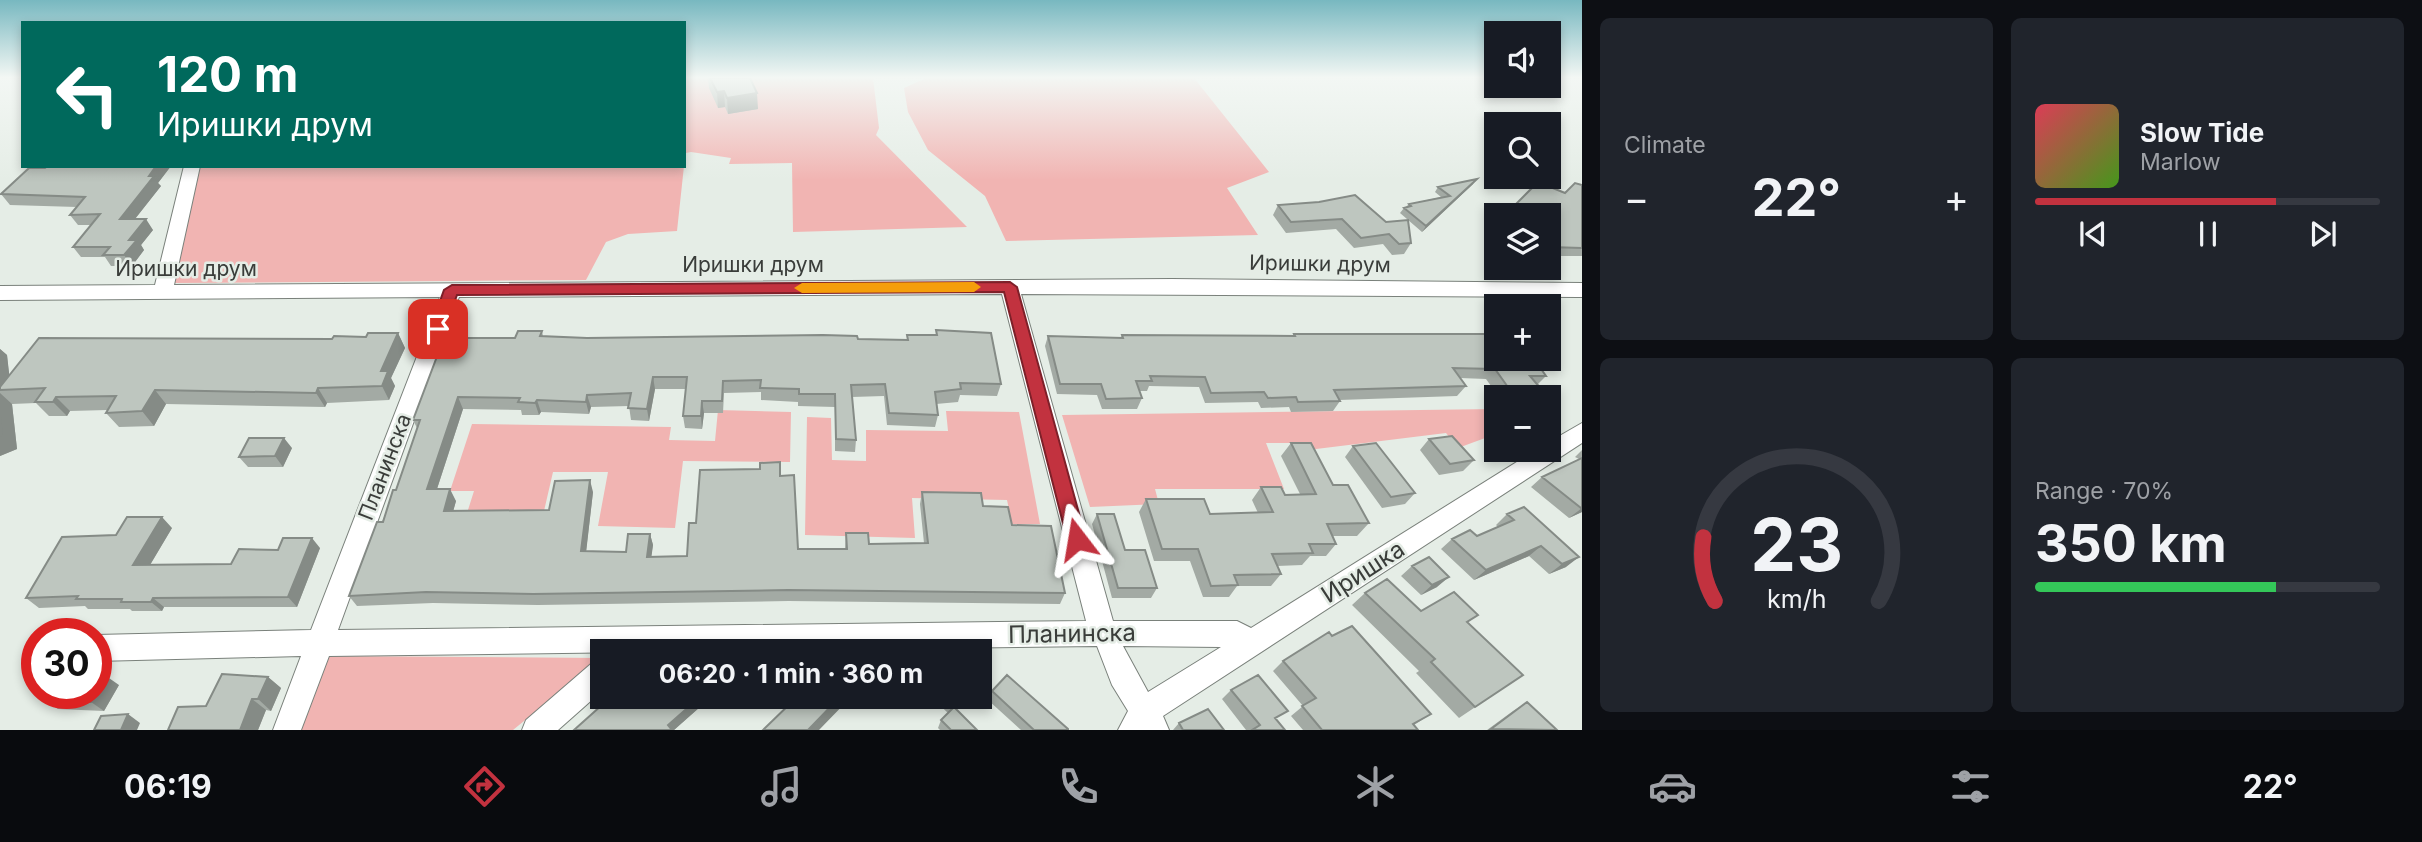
<!DOCTYPE html>
<html lang="en">
<head>
<meta charset="utf-8">
<style>
  :root { --surface:#171b24; --page:#20242c; --text:#f1f3f6; --muted:#9ea1a6; --line:#363941; --accent:#c2323f }
  body { margin:0; font-family:Inter,sans-serif; background:var(--page); color:var(--text); height:100vh; display:flex; flex-direction:column; font-size:26px; white-space:nowrap }
  * { box-sizing:border-box; margin:0 }
  p { font-size:23px; color:var(--muted) }
  .icon { flex:none; width:38px; height:38px; fill:none; stroke:currentColor; stroke-width:2; stroke-linecap:round; stroke-linejoin:round }
  .map { position:relative; flex:1; overflow:hidden }
  .panel { display:flex; flex-direction:column; gap:18px; padding:18px; background:#0d0f14; width:840px }
  .panel>* { flex:none }
  .hud { position:absolute; left:21px; top:21px; width:665px; height:147px; border-radius:0px; box-shadow:0 4px 10px #0003; background:#00695c; color:#fff; overflow:hidden }
  .controls { position:absolute; left:1484px; top:21px; display:grid; gap:14px }
  .controls a { display:grid; place-items:center; width:77px; height:77px; border-radius:0px; background:var(--surface); box-shadow:0 4px 10px #0003; font-size:35px }
  .speed { position:absolute; left:21px; top:618px; display:flex; gap:14px; font-size:35px; font-weight:700; text-align:center }
  .speed>* { display:grid; place-content:center; width:91px; height:91px; border-radius:50%; background:var(--surface); box-shadow:0 4px 10px #0003; line-height:1 }
  .speed .limit { border:10px solid #d22; background:#fff; color:#111 }
  .pin { position:absolute; display:grid; place-items:center; width:60px; height:60px; color:#fff; margin:-30px; border-radius:14px; box-shadow:0 4px 10px #0006 }
  .me { position:absolute; width:77px; margin:-38px; rotate:346deg; stroke-linejoin:round; filter:drop-shadow(0 0 5px #0008) }
  .turn { display:flex; align-items:center; gap:24px; height:147px; padding:0 21px; font-size:32px }
  .turn .icon { width:91px; height:91px; stroke-width:2.5 }
  .turn b { display:block; font-size:49px; line-height:60px }
  .big { font-size:52px; font-weight:700; line-height:1.1 }
  .panel .card { flex:1; display:flex; flex-direction:column; justify-content:center; gap:10px; min-width:0; padding:0 24px; border-radius:10px; background:var(--page) }
  .panel .dial { align-items:center; gap:0 }
  .dial svg { height:182px; overflow:visible; fill:none; stroke:var(--line); stroke-width:7; stroke-linecap:round; text-anchor:middle }
  .dial text { fill:var(--text); stroke:none }
  .song { display:flex; align-items:center; gap:21px }
  .cover { width:84px; height:84px; border-radius:10px; background:linear-gradient(135deg,hsl(350 70% 55%),hsl(100 70% 35%)) }
  .played { height:7px; border-radius:4px; background:linear-gradient(90deg,var(--accent) 70%,var(--line) 70%) }
  .keys { display:flex; justify-content:space-around; direction:ltr }
  .heat { display:flex; justify-content:space-between; align-items:center; font-size:38px; direction:ltr }
  .charge { height:10px; border-radius:5px; background:linear-gradient(90deg,#34c759 70%,var(--line) 0) }
  .panel .tiles { flex:1; display:grid; gap:18px; grid-template-columns:repeat(2,1fr) }
  .trip { position:absolute; left:590px; top:639px; width:402px; height:70px; border-radius:0px; background:var(--surface); box-shadow:0 4px 10px #0003; font-weight:700; line-height:70px; text-align:center }
  .tab-bar { display:flex; height:112px; justify-content:space-around; align-items:center; background:#090b0e; color:var(--muted) }
  .tab-bar .icon { width:49px; height:49px }
  .tab-bar .current { color:var(--accent) }
  .tab-bar b { font-size:32px; color:var(--text) }
  main { display:flex; flex:1; min-height:0 }
  .map>svg:first-child { display:block }
  .green { fill:#f1b4b2 }
  .lines { fill:none; stroke-linecap:round; stroke-linejoin:round }
  .minor-casing { stroke:#7a817b; stroke-width:2 }
  .minor { fill:#fff; fill-rule:evenodd }
  .wall { fill:#a3aaa4 }
  .shaded-wall { fill:#858b86 }
  .building { fill:#bec6bf; stroke:#858b86; stroke-width:2 }
  .route { fill:#c2323f; stroke:#7e2029; stroke-width:2 }
  .slow { fill:#f59e0b }
  .labels { text-anchor:middle; stroke-width:5; stroke-linejoin:round; paint-order:stroke }
  .street-label { font-size:21px; fill:#3a3d3a; stroke:#e5ede6 }
  .near-street-label { font-size:24px; fill:#3a3d3a; stroke:#e5ede6 }
</style>
</head>
<body>
<main>
<div class="map">
<svg width="1582" height="730" viewBox="0 0 1582 730">
  <rect width="100%" height="100%" fill="#e5ede6"/>
  <path class="green" d="M684,78h189l6,50 -3,7 91,92 -174,5 -1,-69 -63,1 2,-6 -40,-6 -5,1 -2,12z
    M934,78h260l75,94 -42,16 31,47 -252,6 -21,-45 -57,-46 -20,-38 -4,-24 20,-9z
    M198,166h486l-7,65 -49,3 -22,8 -20,38 -412,3z
    M1496,409v25l-38,14 -12,-15 -138,17 -3,-7h-39l18,46h-129l4,15 -69,3 -28,-92z
    M718,410l73,2 -1,50 -107,-1 -8,67 -77,-2 10,-54h-55l-9,39 -76,-1 6,-19h-24l22,-67 199,3 -2,13 46,1z
    M946,411l73,1 21,112h-28l-5,-24 -95,-2 3,40 -110,-3 2,-118 24,1 1,42 34,1v-31l82,1z
    M323,656l278,2 -88,72h-217z"/>
  <g class="lines">
    <defs>
      <path id="minor" d="M184,166h16l-26,119 998,-6 410,4v14l-561,-3 92,327h124l14,7 285,-178h13v-8l33,-19v20l-419,273 6,14h-51l10,-19 -16,-26 -15,-39 -768,10 -28,74h-28l28,-74 -205,5v-26l215,-5 129,-333 -440,3v-14l155,-1zM1002,294l84,327 -748,9 121,-333zM1123,646l98,1 -73,45z
        M602,660v31l-44,39h-36l4,-10 66,-57z"/>
    </defs>
    <use href="#minor" class="minor-casing"/>
    <use href="#minor" class="minor"/>
  </g>
  <path class="wall" d="M708,78h42l8,31 -30,5 -3,-7 -7,1 -9,-20z
    M47,166h124l-13,17 3,3 -26,33 18,11 -12,15 3,5 -12,16h-21l-6,-9h-24l-8,-10 18,-22h-13l-8,-10 7,-8 -67,-2 -9,-11z
    M1473,184l-51,48 -22,-19 4,-5 2,-1 3,-3 32,-7 -6,-5 3,-5z
    M1582,185v71h-33v-41h-42l6,-8 52,-14z
    M1319,202l92,41 -7,11 -12,1 -9,-11 -29,4 -18,-19 -50,4 -13,-18 5,-10z
    M936,330l65,54 -4,12 -37,-1 -2,7 -22,2 2,11 -3,12 -48,-2 -3,-29 -32,1 4,43 -1,12 -20,-1v-44l-37,-1v-4l-37,-2v-8l-37,1 -1,20h-19l-2,16 -17,-1 -2,-12 3,-27h-31l-6,32 -18,-1 -2,-14 -38,1 -2,7 -48,-2 -2,3h-17l-1,-5 -58,-1 -26,80 19,12 -3,10 96,-1 44,-18 -7,59 40,1 24,-18 3,11 -2,11h36l9,-33 84,-47 18,73h47l1,-16 23,11 55,-1 -4,-39 2,-12 61,14 29,19 53,68 -5,11 -272,-3 -250,4 -105,-2 -76,3 -8,-10 47,-106 21,-62 -4,-8 102,-82 27,-7 1,5 44,2 320,2v-5h29z
    M398,333l7,15 -14,30 4,8 -6,14 -62,3 -2,4 -159,-3 -12,22 -35,1 -13,-14 1,-3 -37,1 -3,5h-18l-13,-13 -24,1 5,45 -17,7v-107l7,6 2,21 288,-36 35,-1z
    M1294,334l202,25 50,17 -8,8 9,12 -1,1h-47l-13,-18 -26,-1 6,8 -9,10 -118,4 1,1 -7,10 -42,1 -2,-5 -28,1 -3,-6 -53,1 -6,-16 -50,-1 -2,5h-8l3,7 -5,11h-35l-5,-14 -40,-1 -12,-48 3,-10 73,2 1,-3 139,2 31,-1z
    M1429,439l45,21 -11,11 -24,4 -19,-25z
    M1291,443l42,42 36,38 -12,13h-24l3,8 -10,12h-16l-8,9 -25,1 4,8 -10,12h-34l-8,11h-26l-13,-36h-36l-15,-49 7,-13 64,15 48,-1 -6,-13 9,-13 24,8 15,-1 -19,-38z
    M1353,446l62,47 -10,11 -23,4 -37,-51z
    M292,448l-9,19h-35l-9,-10z
    M1582,450v62l-13,6 -38,-31 11,-10 37,-18 -4,-2z
    M1097,514l28,36 32,38 -6,10h-39l-20,-74z
    M1507,514l59,53 -17,7 -20,-18 -55,24 -33,-31 11,-10 25,-3 21,-9 -2,-2z
    M172,528l-22,37 81,-1 47,-14 42,-2 -23,59h-133l-2,4h-30l-2,-2h-42l-3,-3 -46,2 -13,-10 90,-63z
    M1412,566l25,21 -16,8 -20,-19z
    M1365,593l56,18 47,12 55,52 -64,43 -43,-45 3,-2 -67,-66z
    M1332,636l99,78 -17,11 4,5h-115l-12,-14 12,-10 -30,-35 10,-10z
    M268,677l13,11 -10,23 -5,-1 -8,20h-90z
    M119,685l-15,26 -46,-2 -14,-9z
    M1231,690l46,30 8,10h-39l-24,-31z
    M992,691l76,39h-47l-33,-30z
    M612,696h121l-20,12 -4,-9 -35,31h-100z
    M933,696h34l-12,13 22,21h-37l-2,-2 3,-8 7,-7 -16,-15z
    M1527,702l30,28h-70l26,-19z
    M1179,723l45,7h-51z"/>
  <path class="shaded-wall" d="M724,91l1,16 -7,1 -1,-16z
    M757,93l1,16 -30,5 -1,-16z
    M156,166h15l-13,17 3,3 -34,43 -7,-10z
    M1477,179l-4,5 -51,48 4,-6z
    M146,219l7,11 -12,15 3,5 -12,16 -8,-11 5,-15z
    M398,333l7,15 -14,30 4,8 -6,14 -7,-14 -1,-15z
    M0,349l7,6 4,34 -11,1z
    M653,377l2,12 -6,32 -2,-12z
    M318,388l9,15 -2,4 -9,-14z
    M155,390l11,14 -12,22 -12,-15z
    M0,393l12,11 5,45 -17,7z
    M587,395l4,12 -2,7 -3,-12z
    M56,397l14,14 -3,5 -14,-14z
    M458,397l5,12 -30,92 -6,-12z
    M537,400l4,12 -2,3 -4,-12z
    M702,401l2,12 -2,16 -1,-13z
    M284,438l8,10 -9,19 -8,-11z
    M590,480l3,12 -8,70 -4,-11z
    M450,489l6,12 -6,22 -6,-12z
    M1582,508v4l-13,6z
    M162,517l10,11 -28,47 -11,-10z
    M650,534l3,11 -3,23 -3,-11z
    M312,538l8,10 -23,59 -9,-10z
    M1541,546l-12,10 -55,24 12,-10z
    M1579,557l-13,10 -17,7 13,-10z
    M1449,577l-12,10 -16,8 11,-10z
    M153,598l11,9 -2,4 -11,-9z
    M106,676l13,9 -15,26 -13,-9z
    M268,677l13,11 -10,23 -13,-12z
    M701,696h7l1,3 -35,31h-4l-2,-5z
    M716,696h17l-20,12 -1,-9z
    M841,696h11l-33,34h-11z
    M962,696h5l-18,19 3,-9z
    M252,699l14,11 -8,20h-18z
    M128,714l12,9 -3,7h-16z"/>
  <path class="building" d="M710,78h40l7,15 -30,5 -3,-7 -7,1z
    M47,166h109l-7,10h5l-34,43h26l-17,21h8l-13,15h-21l7,-8h-37l27,-33 -30,1 15,-18 -84,-3 28,-26h16z
    M1477,179l-51,47 -22,-18 7,-2 -2,-2 41,-8 -12,-9z
    M1538,182l27,11 10,-10 7,2v63l-33,-1v-15h1h-1v-17h-24l-12,-8z
    M1355,195l31,27 22,-2 3,23 -12,1 -10,-10 -28,4 -19,-19 -51,3 -13,-17 41,-3z
    M936,330l55,3 10,51 -41,-1 1,6 -26,3 3,23 -49,-2 -4,-29 -34,1 5,55 -20,-1 -1,-45h-36v-5l-39,-1 1,-8 -38,1 -1,20h-20l-1,15h-18l4,-39h-34l-6,32 -19,-1 3,-15 -44,2 -1,7 -49,-2 -2,3 -17,-1 2,-4 -62,-1 -31,92h23l-6,22 105,-1 6,-29 35,-1 -9,71 45,1 2,-18h22l-3,23 40,-1 2,-33h7l4,-53 60,-1v-6l20,-1v14l14,-1 4,74h49l-1,-16h22l1,11 59,-1 -6,-51 59,1 2,13 25,1 4,18 39,1 14,67 -277,-3 -255,4 -107,-2 -77,4 28,-74h6l10,-32h3l24,-70h-7l31,-82h71l3,-7h24l-2,5 47,2 236,-3 34,1 1,3 50,1 -1,-5h30z
    M368,333h30l-17,38h7l-6,15 -64,2 -2,5 -161,-3 -13,21 -36,2 10,-17 -60,1 -3,5h-18l10,-14 -45,2v-3l39,-49 293,1 2,-3 32,1z
    M1294,334h202v25h38l12,17h-16l17,20 -32,1 -20,-28 -42,-1 13,18 -132,4 6,11 -42,1 -2,-5 -28,1 -4,-6 -53,1 -6,-16 -55,-1 2,5h-16l6,17 -36,1 -5,-15h-41l-12,-48 75,2 -1,-3 173,1z
    M0,415l2,20 -2,1z
    M1452,436l22,24 -24,4 -21,-25z
    M249,438h35l-9,18 -36,1z
    M1291,443h20l22,42h15l21,38 -42,1 9,20h-27l4,9 -41,1 9,20 -47,1 4,10 -27,1 -13,-37h-36l-16,-50h58l6,15 63,-2 -12,-25h20l4,8 31,-1z
    M1376,443l39,50 -24,4 -38,-51z
    M1582,458v50h-1l-39,-31z
    M1524,507l55,50 -17,7 -21,-18 -55,24 -34,-31 18,-9 7,6 37,-16 -7,-6z
    M1097,514h17l11,36h20l12,38h-39z
    M127,517h35l-29,48 98,-1 8,-15 39,1 5,-12h29l-24,59 -135,1 -2,4h-30l1,-3h-46l2,-3 -52,2 36,-61 54,-2z
    M1429,557l20,20 -17,8 -20,-19z
    M1387,579l34,32 33,-19 24,23 -11,7 56,53 -48,32 -44,-45 4,-3 -70,-66z
    M1352,626l79,88 -18,10 5,6h-96l-20,-24 14,-8 -33,-37 46,-29 3,4z
    M222,674l46,3 -10,22h-6l-12,31h-72l10,-23 28,-1z
    M1007,675l61,54v1h-34l-42,-39z
    M1258,675l30,36 -13,7 10,12h-33l8,-5 -29,-35z
    M96,676h10l-15,26 -47,-2 5,-7h47z
    M612,696h89l-33,29 4,5h-98z
    M798,696h43l-33,34h-45z
    M942,696h20l-10,10z
    M1527,702l30,28 -66,-1z
    M954,707l23,23h-26l-10,-10z
    M1208,709l16,21h-41l-4,-7z
    M128,714l-7,16h-27l7,-14z"/>
  <linearGradient id="sky" x2="0" y2="1"><stop stop-color="#78b8c0"/><stop offset="0.43" stop-color="#f3f7f4"/><stop offset="1" stop-color="#f3f7f4" stop-opacity="0"/></linearGradient>
  <rect width="1582" height="180" fill="url(#sky)"/>
  <path class="route" d="M1010,282l7,5 69,252 -3,6 -6,2 -7,-2 -3,-6 -63,-247 -547,3 -14,38h-11l-2,-4 14,-39 8,-5z"/>
  <path class="slow" d="M974,282l7,5 -7,5 -172,1 -8,-5 8,-5z"/>
  <g class="labels">
    <g class="street-label">
      <text transform="translate(1320 264) rotate(1)" y="7">Иришки друм</text>
      <text x="753" y="272">Иришки друм</text>
      <text x="186" y="276">Иришки друм</text>
      <text transform="translate(385 467) rotate(-69)" y="7">Планинска</text>
    </g>
    <g class="near-street-label">
      <text transform="translate(1363 572) rotate(-33)" y="8">Иришка</text>
      <text transform="translate(1072 634) rotate(-1)" y="8">Планинска</text>
    </g>
  </g>
</svg>
<div class="controls">
<a><svg class="icon" aria-label="sound" viewBox="0 0 24 24"><path d="M4 9h4l5-4v14l-5-4H4zM17 9q2 3 0 6"/></svg></a>
<a><svg class="icon" aria-label="search" viewBox="0 0 24 24"><circle cx="10" cy="10" r="6"/><path d="M15 15l6 6"/></svg></a>
<a><svg class="icon" aria-label="layers" viewBox="0 0 24 24"><path d="M12 4l9 5-9 5-9-5zM3 14l9 5 9-5"/></svg></a>
<a>+</a>
<a>−</a>
</div>
<div class="speed"><div class="limit">30</div></div>
<div class="pin" style="left:438px;top:329px;background:#d93025"><svg class="icon" aria-label="arrive" viewBox="0 0 24 24"><path d="M6 21V4h12l-3 4 3 4H6"/></svg></div>
<svg class="me" style="left:1077px;top:539px" viewBox="-20 -20 40 40"><path d="M0-17L14 15 0 8-14 15z" fill="#c2323f" stroke="#fff" stroke-width="4"/></svg>
<div class="trip">06:20 · 1 min · 360 m</div>
<div class="hud">
<div class="turn"><svg class="icon" aria-label="left" viewBox="0 0 24 24"><path d="M17 20v-9H6M10 6l-5 5 5 5"/></svg><div><b>120 m</b>Иришки друм</div></div>
</div>
</div>
<section class="panel">
<div class="tiles">
<div class="card"><p>Climate</p>
<div class="heat"><a>−</a><b class="big">22°</b><a>+</a></div>
</div>
<div class="card">
<div class="song"><i class="cover"></i><div><b>Slow Tide</b><p>Marlow</p></div></div>
<div class="played"></div>
<div class="keys"><svg class="icon" aria-label="previous" viewBox="0 0 24 24"><path d="M18 5L8 12l10 7zM5 5v14"/></svg><svg class="icon" aria-label="pause" viewBox="0 0 24 24"><path d="M8 5v14M16 5v14"/></svg><svg class="icon" aria-label="next" viewBox="0 0 24 24"><path d="M6 5l10 7-10 7zM19 5v14"/></svg></div>
</div>
<div class="card dial"><svg viewBox="0 0 100 80">
<path d="M14 69A42 42 0 1 1 86 69"/>
<path d="M14 69A42 42 0 0 1 9 41" stroke="#c2323f"/>
<text x="50" y="56" font-size="32" font-weight="700">23</text>
<text x="50" y="72" font-size="11">km/h</text>
</svg></div>
<div class="card"><p>Range · 70%</p><b class="big">350 km</b><div class="charge"></div></div>
</div>
</section>
</main>
<nav class="tab-bar">
<b>06:19</b>
<svg class="icon current" aria-label="directions" viewBox="0 0 24 24"><path d="M12 3l9 9-9 9-9-9zM9 14v-3h6M13 9l2 2-2 2"/></svg>
<svg class="icon" aria-label="music" viewBox="0 0 24 24"><path d="M9 18V5l10-2v13"/><circle cx="6" cy="18" r="3"/><circle cx="16" cy="16" r="3"/></svg>
<svg class="icon" aria-label="phone" viewBox="0 0 24 24"><path d="M5 4h4l2 5-3 2q2 4 5 5l2-3 5 2v4C11 20 4 13 5 4z"/></svg>
<svg class="icon" aria-label="climate" viewBox="0 0 24 24"><path d="M12 3v18M4 7l16 10M4 17L20 7"/></svg>
<svg class="icon" aria-label="car" viewBox="0 0 24 24"><path d="M5 17H2v-5l4-1 3-4h7l3 4 3 1v5h-3M9 17h6M6 11h13"/><circle cx="7" cy="17" r="2"/><circle cx="17" cy="17" r="2"/></svg>
<svg class="icon" aria-label="filters" viewBox="0 0 24 24"><path d="M4 7h16M4 17h16"/><circle cx="9" cy="7" r="2"/><circle cx="15" cy="17" r="2"/></svg>
<b>22°</b>
</nav>
</body>
</html>
